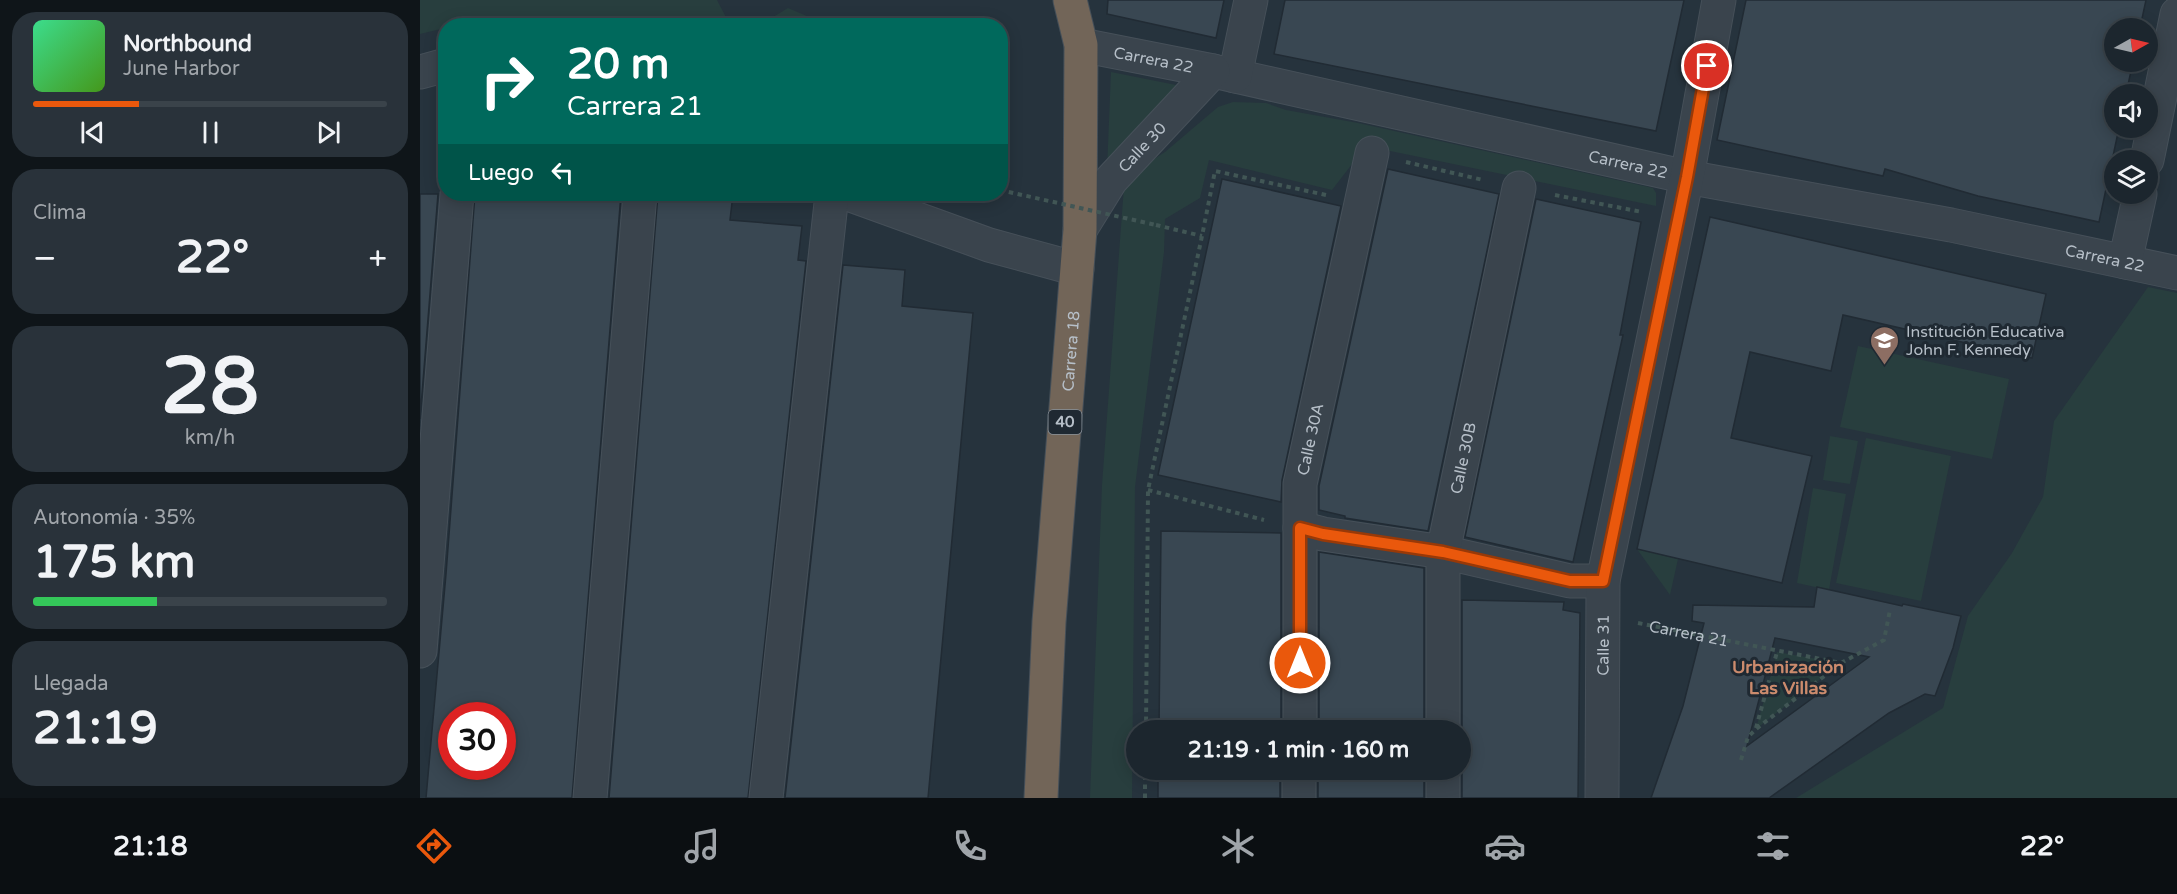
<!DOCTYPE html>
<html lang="es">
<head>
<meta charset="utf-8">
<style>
  :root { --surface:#1c262e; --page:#29323a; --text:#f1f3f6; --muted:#a0a5aa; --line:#3a434a; --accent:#ea580c }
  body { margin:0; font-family:"Varela Round",sans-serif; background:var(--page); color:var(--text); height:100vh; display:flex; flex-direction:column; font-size:22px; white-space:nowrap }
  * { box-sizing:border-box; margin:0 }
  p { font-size:20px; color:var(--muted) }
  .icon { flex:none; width:33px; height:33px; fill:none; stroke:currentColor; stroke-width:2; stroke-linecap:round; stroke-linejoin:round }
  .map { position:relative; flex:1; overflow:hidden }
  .details { display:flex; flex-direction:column; gap:12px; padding:12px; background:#0f1519; width:420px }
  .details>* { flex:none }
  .top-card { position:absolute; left:18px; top:18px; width:570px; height:183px; border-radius:24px; box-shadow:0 3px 15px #0003,0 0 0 2px var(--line); background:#00695c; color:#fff; overflow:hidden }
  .needle { width:39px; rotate:82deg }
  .tools { position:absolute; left:1684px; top:18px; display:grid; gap:12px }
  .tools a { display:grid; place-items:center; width:54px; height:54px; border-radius:50%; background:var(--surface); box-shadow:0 3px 15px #0003,0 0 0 2px var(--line); font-size:30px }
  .speed { position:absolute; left:18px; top:702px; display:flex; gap:12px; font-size:30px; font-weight:700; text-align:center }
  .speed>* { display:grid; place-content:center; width:78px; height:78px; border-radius:50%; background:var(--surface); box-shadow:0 3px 15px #0003,0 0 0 2px var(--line); line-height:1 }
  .speed .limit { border:9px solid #d22; background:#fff; color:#111 }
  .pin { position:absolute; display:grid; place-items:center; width:51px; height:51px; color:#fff; margin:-26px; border:3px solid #fff; border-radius:50%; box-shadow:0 2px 6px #0007 }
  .me { position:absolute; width:66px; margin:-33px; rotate:0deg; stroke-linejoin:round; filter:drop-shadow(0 0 4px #0008) }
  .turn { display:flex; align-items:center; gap:21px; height:126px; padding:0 30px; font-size:27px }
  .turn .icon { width:78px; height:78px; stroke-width:2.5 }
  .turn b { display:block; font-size:42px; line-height:51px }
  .then { display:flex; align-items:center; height:57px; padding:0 30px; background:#0003; gap:12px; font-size:22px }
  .big { font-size:45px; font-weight:700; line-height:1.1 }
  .details .card { flex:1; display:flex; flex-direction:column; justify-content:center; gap:9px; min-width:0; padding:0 21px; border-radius:24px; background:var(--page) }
  .details .dial { align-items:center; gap:0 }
  .dial b { font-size:78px; line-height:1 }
  .song { display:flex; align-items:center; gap:18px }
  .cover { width:72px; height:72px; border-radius:9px; background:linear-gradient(135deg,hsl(150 70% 55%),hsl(100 70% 35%)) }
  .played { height:6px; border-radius:3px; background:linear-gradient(90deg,var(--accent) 30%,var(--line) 30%) }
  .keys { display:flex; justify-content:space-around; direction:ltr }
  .heat { display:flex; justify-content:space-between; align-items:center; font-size:33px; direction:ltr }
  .charge { height:9px; border-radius:4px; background:linear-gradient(90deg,#34c759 35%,var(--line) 0) }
  .trip { position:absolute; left:706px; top:720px; width:345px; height:60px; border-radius:30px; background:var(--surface); box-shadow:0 3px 15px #0003,0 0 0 2px var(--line); font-weight:700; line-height:60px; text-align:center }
  .menu { display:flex; height:96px; justify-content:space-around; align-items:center; background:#0b0f12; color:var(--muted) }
  .menu .icon { width:42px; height:42px }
  .menu .current { color:var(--accent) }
  .menu b { font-size:27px; color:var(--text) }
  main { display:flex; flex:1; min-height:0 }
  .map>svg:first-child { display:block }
  .green { fill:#283e3e }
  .building { fill:#394752; stroke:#212b34; stroke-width:1.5; fill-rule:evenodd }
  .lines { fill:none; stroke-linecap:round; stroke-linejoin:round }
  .minor-casing { stroke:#465059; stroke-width:35 }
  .highway-casing { stroke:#454f58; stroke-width:35 }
  .path { stroke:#415655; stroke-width:4; stroke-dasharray:4.5 4.5; stroke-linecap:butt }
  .minor { stroke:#3a444d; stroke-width:33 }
  .highway { stroke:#726558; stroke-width:33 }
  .path-bridge { stroke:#415655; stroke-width:4; stroke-dasharray:4.5 4.5; stroke-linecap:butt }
  .route-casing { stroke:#983908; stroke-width:15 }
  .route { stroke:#ea580c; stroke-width:10 }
  .labels { text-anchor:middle; stroke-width:6; stroke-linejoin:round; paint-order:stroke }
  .shield { fill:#1f2932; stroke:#89929b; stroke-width:1.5 }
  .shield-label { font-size:15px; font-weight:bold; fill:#b6bfc8 }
  .street-label { font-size:16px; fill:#b6bfc8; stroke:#1f2932 }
  .poi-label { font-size:16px; fill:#b6bfc8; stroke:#1f2932; text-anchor:start }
  .neighbourhood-label { font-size:18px; font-weight:bold; fill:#cc8b6d; stroke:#1f2932 }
</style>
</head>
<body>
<main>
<section class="details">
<div class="card">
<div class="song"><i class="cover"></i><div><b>Northbound</b><p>June Harbor</p></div></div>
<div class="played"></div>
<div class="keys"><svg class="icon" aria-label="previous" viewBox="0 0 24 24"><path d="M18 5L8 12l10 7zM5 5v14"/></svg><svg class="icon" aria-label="pause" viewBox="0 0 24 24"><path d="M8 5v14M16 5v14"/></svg><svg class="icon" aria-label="next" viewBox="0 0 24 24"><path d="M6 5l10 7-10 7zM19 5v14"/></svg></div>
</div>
<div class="card"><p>Clima</p>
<div class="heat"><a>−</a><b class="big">22°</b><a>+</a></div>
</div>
<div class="card dial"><b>28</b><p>km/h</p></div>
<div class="card"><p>Autonomía · 35%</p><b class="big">175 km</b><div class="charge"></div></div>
<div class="card"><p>Llegada</p><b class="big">21:19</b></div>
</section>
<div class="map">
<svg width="1757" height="798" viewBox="0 0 1757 798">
  <rect width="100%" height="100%" fill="#26333d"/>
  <path class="green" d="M0,0h297l13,25 -226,1 -20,-6 -25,5 -13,1 -1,2 -25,6z
    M368,8l40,17h-68z
    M691,72l70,14 -74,84z
    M813,102l33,1 20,7 72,13 295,65 3,5v13l-290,-60 -34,44 -123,-30 -9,38 -35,21 -1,33 -29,235 -3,311h-42l12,-313 22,-299 21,-21 20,-13 53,-45z
    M1728,287l29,6v505h-381l147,-90 25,-92 44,-63 31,-56 11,-76z
    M1438,346l151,33 -17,80 -152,-32z
    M1410,436l28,5 -8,43 -27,-4z
    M1446,438l85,18 -30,145 -85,-18z
    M1393,488l33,6 -17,96 -32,-7z
    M1217,549l41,10 -8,36z
    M1357,652l64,11 -85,66z"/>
  <path class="building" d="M688,0h116l-8,38 -109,-24z
    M865,0h399l-28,131 -382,-77z
    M1326,0h400l-6,28h-25v34h18l-7,32h-11v34h4l-20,94 -121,-26 -93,-27 -2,7 -166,-36z
    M968,169l111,25 -71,337 -83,-13v-2l-26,-6v-24z
    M802,179l119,27 -59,274 -1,22 -123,-27z
    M0,194h18l-18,225z
    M55,194h146l-49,604h-146l20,-224zM32,716h50v50h-50z
    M238,194h75l-3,26 72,6 -4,34 8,1 -58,537h-139z
    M1116,199l105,23 -21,113h3l-50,227 -108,-25z
    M1290,217l336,77 -14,64 -189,-43 -12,56 -81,-19 -19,86 81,18 -30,127 -145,-34z
    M423,265l62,5 -3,36 71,7 -45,485h-143z
    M741,531l120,2v197h-122z
    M899,552l105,16v162h-105z
    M1397,587l85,19 1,-2 58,12 -8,32 -18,48 -10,-2 -36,19 -120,85h-118l32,-92 21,-83 -12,-2 1,-16 121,2zM1355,638l94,19 -122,89z
    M1042,600l102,2 -1,8 17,3 -2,185h-116z
    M738,770h122v28h-122z
    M898,770h106v28h-106z"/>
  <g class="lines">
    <defs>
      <g id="minor">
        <path id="s2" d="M661,45l132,26 474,106 264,48 226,48"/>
        <path d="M0,72l26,-7"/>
        <path d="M815,76l16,-76"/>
        <path d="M1727,160l30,-146"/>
        <path d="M428,194l141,51 88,24"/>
        <path id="s3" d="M660,230l31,-50 102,-109"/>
        <path d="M1705,262l15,-68"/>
        <path d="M880,528l23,6 120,18 127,29h33"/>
        <path d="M0,651l37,-457"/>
        <path id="s4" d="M880,730v-246l72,-331"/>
        <path id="s5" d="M1023,730v-178l76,-364"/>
        <path d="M1023,770v28"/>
        <path d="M170,798l50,-604"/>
        <path d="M346,798l66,-604"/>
        <path d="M879,798v-28"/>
        <path id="s6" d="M1182,798l1,-217 84,-404 32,-177"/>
      </g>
      <g id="highway">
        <path id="s7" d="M621,798l8,-176 31,-392 1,-185 -11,-45"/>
      </g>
    </defs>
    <use href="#minor" class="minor-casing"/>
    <use href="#highway" class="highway-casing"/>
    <g class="path">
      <path d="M986,162l77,18"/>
      <path d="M1135,195l87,17"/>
      <path d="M736,225l46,11"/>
      <path d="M728,490l116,30"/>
      <path id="s1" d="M1218,623l203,40 43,-23 6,-30"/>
      <path d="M1336,728l21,-76"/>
      <path d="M726,730l2,-240 54,-254 13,-65 111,24"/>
      <path d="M1321,760l7,-23 8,-8 84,-65"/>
      <path d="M725,798v-28"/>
    </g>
    <use href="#minor" class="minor"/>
    <use href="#highway" class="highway"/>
    <path class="path-bridge" d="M580,190l156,35"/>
  </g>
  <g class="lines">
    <defs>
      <path id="route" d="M880,663v-135l23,6 120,18 127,29h33l84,-404 20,-111"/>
    </defs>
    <use href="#route" class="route-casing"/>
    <use href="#route" class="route"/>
  </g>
  <defs>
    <symbol id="university-pin" viewBox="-11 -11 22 30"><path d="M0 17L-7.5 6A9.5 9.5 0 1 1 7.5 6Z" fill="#8d6e63" stroke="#1f2932"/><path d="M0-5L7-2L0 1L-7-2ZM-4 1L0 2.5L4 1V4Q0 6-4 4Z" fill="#fff"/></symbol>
  </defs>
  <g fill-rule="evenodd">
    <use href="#university-pin" x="1448" y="324" width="33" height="45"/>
  </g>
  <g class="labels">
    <rect class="shield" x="628.5" y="410" width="33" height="24" rx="4.5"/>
    <g class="shield-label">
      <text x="645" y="427">40</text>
    </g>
    <g class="street-label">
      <text dy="6" stroke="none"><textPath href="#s2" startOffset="74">Carrera 22</textPath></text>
      <text dy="6" stroke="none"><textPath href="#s3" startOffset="104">Calle 30</textPath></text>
      <text dy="6" stroke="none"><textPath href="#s2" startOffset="560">Carrera 22</textPath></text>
      <text dy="6" stroke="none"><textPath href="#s2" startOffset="1046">Carrera 22</textPath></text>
      <text dy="6" stroke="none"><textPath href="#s7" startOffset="448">Carrera 18</textPath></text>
      <text dy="6" stroke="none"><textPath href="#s4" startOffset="292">Calle 30A</textPath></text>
      <text dy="6" stroke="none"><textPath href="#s5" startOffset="274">Calle 30B</textPath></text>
      <text dy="6" stroke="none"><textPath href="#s1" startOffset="52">Carrera 21</textPath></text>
      <text dy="6" stroke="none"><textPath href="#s6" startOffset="153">Calle 31</textPath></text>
    </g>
    <g class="poi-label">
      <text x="1486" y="337">Institución Educativa<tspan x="1486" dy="18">John F. Kennedy</tspan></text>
    </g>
    <g class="neighbourhood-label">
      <text x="1368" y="673">Urbanización<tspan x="1368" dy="21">Las Villas</tspan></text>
    </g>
  </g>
</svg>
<div class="tools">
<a><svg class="needle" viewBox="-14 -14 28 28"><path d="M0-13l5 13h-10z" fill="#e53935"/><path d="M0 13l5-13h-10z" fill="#a0a5aa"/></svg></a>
<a><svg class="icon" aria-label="sound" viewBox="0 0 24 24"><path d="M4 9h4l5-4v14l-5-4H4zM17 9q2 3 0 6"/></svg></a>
<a><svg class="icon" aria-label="layers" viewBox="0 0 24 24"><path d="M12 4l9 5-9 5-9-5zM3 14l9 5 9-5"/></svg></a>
</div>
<div class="speed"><div class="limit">30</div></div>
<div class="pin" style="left:1287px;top:66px;background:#d93025"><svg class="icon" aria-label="arrive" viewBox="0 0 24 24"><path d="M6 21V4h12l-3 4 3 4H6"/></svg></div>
<svg class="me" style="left:880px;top:663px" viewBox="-20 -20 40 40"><circle r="17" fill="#ea580c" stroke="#fff" stroke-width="3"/><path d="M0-11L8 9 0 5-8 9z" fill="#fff"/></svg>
<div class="trip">21:19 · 1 min · 160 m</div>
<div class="top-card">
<div class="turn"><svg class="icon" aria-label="right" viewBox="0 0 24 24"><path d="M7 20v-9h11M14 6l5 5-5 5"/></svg><div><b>20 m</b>Carrera 21</div></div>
<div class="then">Luego<svg class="icon" aria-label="left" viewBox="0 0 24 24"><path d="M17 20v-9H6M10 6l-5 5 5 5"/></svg></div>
</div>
</div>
</main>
<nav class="menu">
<b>21:18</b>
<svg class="icon current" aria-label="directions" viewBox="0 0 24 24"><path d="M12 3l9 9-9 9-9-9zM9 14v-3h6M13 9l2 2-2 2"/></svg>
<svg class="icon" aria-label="music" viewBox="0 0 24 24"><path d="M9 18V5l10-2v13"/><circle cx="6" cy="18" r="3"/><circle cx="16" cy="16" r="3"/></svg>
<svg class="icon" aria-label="phone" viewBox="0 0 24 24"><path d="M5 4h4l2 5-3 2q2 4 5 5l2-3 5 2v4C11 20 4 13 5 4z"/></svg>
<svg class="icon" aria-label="climate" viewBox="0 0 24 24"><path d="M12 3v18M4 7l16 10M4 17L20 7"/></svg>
<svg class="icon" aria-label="car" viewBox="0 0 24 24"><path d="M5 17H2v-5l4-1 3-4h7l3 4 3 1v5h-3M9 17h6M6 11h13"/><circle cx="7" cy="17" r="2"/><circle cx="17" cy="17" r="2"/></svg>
<svg class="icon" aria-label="filters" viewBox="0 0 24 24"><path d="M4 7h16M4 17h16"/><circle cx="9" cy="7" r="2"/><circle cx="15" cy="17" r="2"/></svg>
<b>22°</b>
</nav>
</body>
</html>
